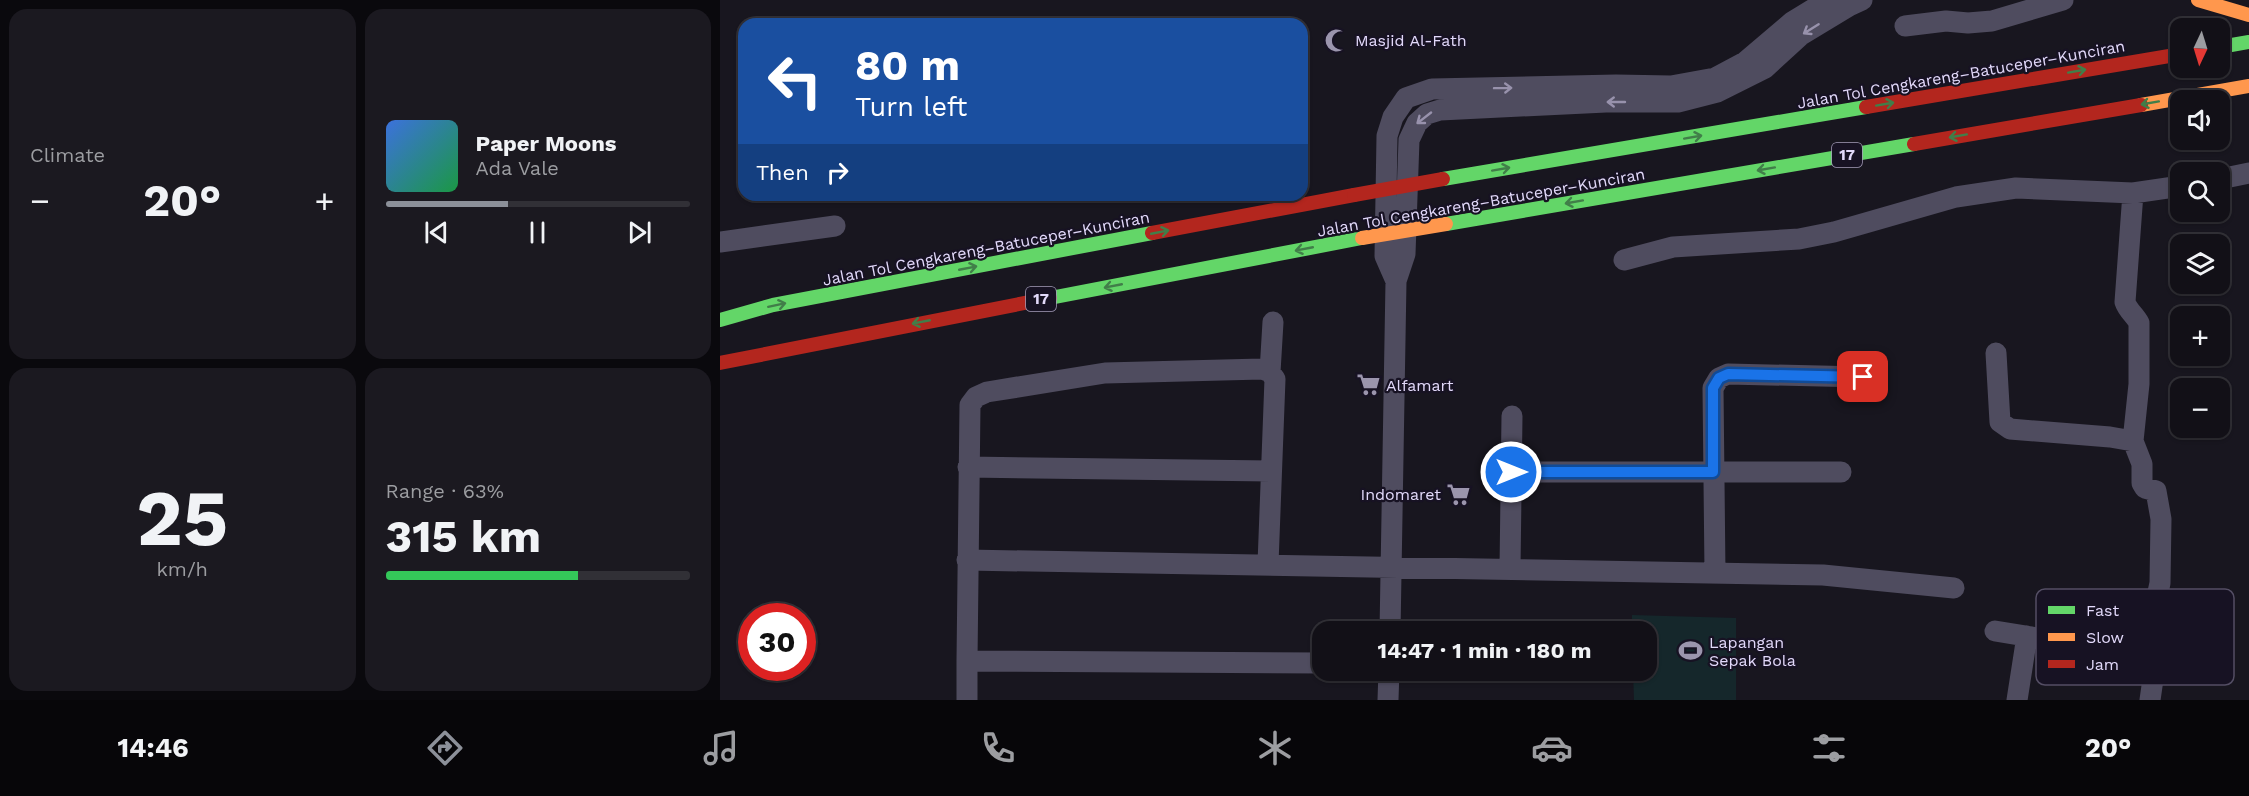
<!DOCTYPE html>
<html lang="en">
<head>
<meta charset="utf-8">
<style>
  :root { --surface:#121017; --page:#1b1920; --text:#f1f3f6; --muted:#9c9da1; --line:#313036; --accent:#8c9099 }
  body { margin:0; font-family:"Work Sans",sans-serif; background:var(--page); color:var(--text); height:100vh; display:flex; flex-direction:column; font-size:22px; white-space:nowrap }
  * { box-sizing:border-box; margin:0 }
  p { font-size:20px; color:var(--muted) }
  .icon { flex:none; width:33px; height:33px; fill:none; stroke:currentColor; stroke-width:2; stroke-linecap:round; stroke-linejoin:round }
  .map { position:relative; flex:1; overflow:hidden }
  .sheet { display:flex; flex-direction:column; gap:9px; padding:9px; background:#0a090d; width:720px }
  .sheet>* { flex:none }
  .hud { position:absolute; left:18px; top:18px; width:570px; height:183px; border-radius:18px; box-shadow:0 2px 4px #0004,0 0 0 2px var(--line); background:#1a4fa0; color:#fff; overflow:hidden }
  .needle { width:39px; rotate:184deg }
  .tools { position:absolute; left:1450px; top:18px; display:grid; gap:12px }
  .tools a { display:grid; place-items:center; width:60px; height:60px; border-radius:12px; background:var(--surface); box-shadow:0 2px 4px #0004,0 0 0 2px var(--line); font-size:30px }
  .speed { position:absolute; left:18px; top:603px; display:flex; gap:12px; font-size:30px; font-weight:700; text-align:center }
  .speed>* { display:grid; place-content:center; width:78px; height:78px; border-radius:50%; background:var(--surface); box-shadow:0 2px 4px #0004,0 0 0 2px var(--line); line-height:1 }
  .speed .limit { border:9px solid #d22; background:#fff; color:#111 }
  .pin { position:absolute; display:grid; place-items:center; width:51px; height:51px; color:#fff; margin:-26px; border-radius:12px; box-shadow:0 3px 9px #0006 }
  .me { position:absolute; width:66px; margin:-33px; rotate:90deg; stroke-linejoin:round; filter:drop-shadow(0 0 4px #0008) }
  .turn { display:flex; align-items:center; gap:21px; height:126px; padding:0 18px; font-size:27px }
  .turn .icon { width:78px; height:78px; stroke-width:2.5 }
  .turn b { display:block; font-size:42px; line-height:51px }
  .then { display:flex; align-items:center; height:57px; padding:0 18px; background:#0003; gap:12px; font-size:22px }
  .big { font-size:45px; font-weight:700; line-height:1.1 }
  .sheet .tile { flex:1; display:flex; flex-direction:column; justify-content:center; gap:9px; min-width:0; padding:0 21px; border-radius:18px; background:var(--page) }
  .sheet .dial { align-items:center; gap:0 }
  .dial b { font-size:78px; line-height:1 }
  .song { display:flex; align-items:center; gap:18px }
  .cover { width:72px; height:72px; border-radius:9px; background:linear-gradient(135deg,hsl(220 70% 55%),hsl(140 70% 35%)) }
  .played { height:6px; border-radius:3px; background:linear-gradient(90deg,var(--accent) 40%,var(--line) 40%) }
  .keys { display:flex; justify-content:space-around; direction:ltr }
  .heat { display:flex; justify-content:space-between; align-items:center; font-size:33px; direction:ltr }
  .charge { height:9px; border-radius:4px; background:linear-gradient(90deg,#34c759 63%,var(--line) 0) }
  .sheet .tiles { flex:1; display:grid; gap:9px; grid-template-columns:repeat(2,1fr) }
  .trip { position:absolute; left:592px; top:621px; width:345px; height:60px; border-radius:18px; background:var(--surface); box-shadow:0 2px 4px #0004,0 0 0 2px var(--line); font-weight:700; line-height:60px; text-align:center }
  .menu { display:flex; height:96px; justify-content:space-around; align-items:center; background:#070609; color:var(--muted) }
  .menu .icon { width:42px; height:42px }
  .menu .on { color:var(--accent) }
  .menu b { font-size:27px; color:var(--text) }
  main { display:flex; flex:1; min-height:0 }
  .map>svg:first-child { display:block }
  .green { fill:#15272b }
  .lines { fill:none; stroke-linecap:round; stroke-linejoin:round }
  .street { stroke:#4f4c5f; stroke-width:21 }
  .fast { stroke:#63d668; stroke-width:14 }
  .slow { stroke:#ff974d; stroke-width:14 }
  .jam { stroke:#b3261e; stroke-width:14 }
  .slow-bridge { stroke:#ff974d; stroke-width:14 }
  .jam-bridge { stroke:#b3261e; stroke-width:14 }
  .oneway { stroke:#9892ac }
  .oneway2 { stroke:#417e49 }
  .route-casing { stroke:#114b97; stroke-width:15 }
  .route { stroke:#1a73e8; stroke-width:10 }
  .labels { text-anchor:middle; stroke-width:4.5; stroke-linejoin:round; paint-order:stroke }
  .shield { fill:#171223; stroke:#a59dba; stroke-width:1.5 }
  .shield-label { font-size:15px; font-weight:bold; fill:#e2d9fa }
  .poi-label { font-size:16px; fill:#e2d9fa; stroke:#171223; text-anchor:start }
  .street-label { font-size:16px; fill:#e2d9fa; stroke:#171223 }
  .key { fill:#171223; stroke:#544e64; stroke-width:1.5 }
  .key-label { font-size:16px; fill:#e2d9fa }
</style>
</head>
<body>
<main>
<section class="sheet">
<div class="tiles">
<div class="tile"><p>Climate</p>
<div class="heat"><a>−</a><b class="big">20°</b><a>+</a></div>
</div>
<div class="tile">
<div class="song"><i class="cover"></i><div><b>Paper Moons</b><p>Ada Vale</p></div></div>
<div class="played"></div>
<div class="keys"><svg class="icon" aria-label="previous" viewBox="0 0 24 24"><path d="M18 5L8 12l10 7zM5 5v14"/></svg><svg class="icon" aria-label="pause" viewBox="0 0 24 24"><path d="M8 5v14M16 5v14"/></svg><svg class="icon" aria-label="next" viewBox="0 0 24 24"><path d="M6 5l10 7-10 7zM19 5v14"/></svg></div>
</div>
<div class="tile dial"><b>25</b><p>km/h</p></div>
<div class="tile"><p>Range · 63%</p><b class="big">315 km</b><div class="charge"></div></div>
</div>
</section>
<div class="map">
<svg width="1529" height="700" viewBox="0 0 1529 700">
  <rect width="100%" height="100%" fill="#18161f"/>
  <path class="green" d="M912,615l104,3v82h-102l-1,-29 14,-1v-38l-15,-1z"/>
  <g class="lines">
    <path class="street" d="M1185,26l41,-5 22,2 24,-2 71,-21
      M1500,179l29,-6
      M1413,193l-8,109c3,9 10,13 14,21v61l-6,57 9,23v19l3,5 11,3 5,28 -1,64 -6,28 -9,26 -1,13 10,22 -4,28
      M0,242l115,-16
      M904,260l49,-13 126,-8 35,-7 122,-35 60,-9 117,5 48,-7
      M676,281l-11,-25 2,-120 6,-19 13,-19 26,-9 184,-4 55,1 44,-8 30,-16 47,-40 36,-22
      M1276,353l4,69 10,7 100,8 23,4
      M550,372l3,-50
      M248,467l303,4
      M791,472h330
      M247,560l856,15 131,13
      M548,564l7,-185 -5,-7 -8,-3 -157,4 -118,19 -11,5 -6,8 -3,256 356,2
      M790,569l2,-153
      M995,573l-2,-185 6,-10 9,-4 135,3
      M1275,631l151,25
      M670,632l6,-351 9,-27 4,-114 8,-17 10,-9 13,-4 166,-8h72l39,-10 48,-24 36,-33 48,-29 13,-6
      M247,661v39
      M668,700l1,-30
      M1297,700l10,-64"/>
    <path class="fast" d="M1500,47l29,-5
      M723,179l423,-72
      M726,224l468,-80
      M330,298l312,-60
      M0,320l53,-15 379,-72"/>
    <path class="slow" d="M1478,0l51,15
      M1421,105l108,-19"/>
    <path class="jam" d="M1146,107l315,-53
      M1194,144l227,-39
      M432,233l202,-38
      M0,363l330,-65"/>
    <path class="slow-bridge" d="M642,238l84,-14"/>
    <path class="jam-bridge" d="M634,195l89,-16"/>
  </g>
  <defs><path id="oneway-shaft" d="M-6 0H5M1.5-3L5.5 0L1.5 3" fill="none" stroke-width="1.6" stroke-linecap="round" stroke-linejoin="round" transform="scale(1.5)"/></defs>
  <g class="oneway">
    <use href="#oneway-shaft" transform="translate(1091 29) rotate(148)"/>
    <use href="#oneway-shaft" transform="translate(783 88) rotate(-1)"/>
    <use href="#oneway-shaft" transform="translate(896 102) rotate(180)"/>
    <use href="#oneway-shaft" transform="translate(704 118) rotate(142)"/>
  </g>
  <g class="oneway2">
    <use href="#oneway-shaft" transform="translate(1357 71) rotate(-10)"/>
    <use href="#oneway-shaft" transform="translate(1430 103) rotate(170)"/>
    <use href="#oneway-shaft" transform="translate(1165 104) rotate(-10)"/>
    <use href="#oneway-shaft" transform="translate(1238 136) rotate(170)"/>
    <use href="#oneway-shaft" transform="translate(973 137) rotate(-10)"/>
    <use href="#oneway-shaft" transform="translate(781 169) rotate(-10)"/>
    <use href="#oneway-shaft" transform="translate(1046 169) rotate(170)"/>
    <use href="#oneway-shaft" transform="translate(854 202) rotate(170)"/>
    <use href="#oneway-shaft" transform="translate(440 232) rotate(-11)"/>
    <use href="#oneway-shaft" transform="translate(584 249) rotate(169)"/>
    <use href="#oneway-shaft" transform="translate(248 268) rotate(-11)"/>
    <use href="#oneway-shaft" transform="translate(393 286) rotate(169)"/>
    <use href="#oneway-shaft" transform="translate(57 305) rotate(-12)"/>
    <use href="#oneway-shaft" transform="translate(201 322) rotate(169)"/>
  </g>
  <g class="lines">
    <defs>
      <path id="route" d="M791,472h202v-84l6,-10 9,-4 135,3"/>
    </defs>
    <use href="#route" class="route-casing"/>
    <use href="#route" class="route"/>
  </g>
  <defs>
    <symbol id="mosque-bare" viewBox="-9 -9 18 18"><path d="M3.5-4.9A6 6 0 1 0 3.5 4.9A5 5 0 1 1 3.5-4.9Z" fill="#9b95ad" stroke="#171223" stroke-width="2.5" paint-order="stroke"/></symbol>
    <symbol id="supermarket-bare" viewBox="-9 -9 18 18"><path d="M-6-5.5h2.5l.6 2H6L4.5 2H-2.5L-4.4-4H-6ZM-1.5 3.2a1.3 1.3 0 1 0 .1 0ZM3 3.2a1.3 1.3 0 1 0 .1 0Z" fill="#9b95ad" stroke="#171223" stroke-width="2.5" paint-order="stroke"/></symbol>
    <symbol id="stadium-bare" viewBox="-9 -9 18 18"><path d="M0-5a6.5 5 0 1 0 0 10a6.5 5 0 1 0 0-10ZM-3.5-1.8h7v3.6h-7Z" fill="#9b95ad" stroke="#171223" stroke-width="2.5" paint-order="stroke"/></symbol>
  </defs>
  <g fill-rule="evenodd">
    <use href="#mosque-bare" x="600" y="24" width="33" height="33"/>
    <use href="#supermarket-bare" x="632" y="368" width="33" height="33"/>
    <use href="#supermarket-bare" x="722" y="478" width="33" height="33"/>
    <use href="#stadium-bare" x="954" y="634" width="33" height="33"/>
  </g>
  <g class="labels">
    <g class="shield">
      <rect x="1112" y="143" width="30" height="24" rx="4.5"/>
      <rect x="306" y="287" width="30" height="24" rx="4.5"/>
    </g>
    <g class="shield-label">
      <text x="1127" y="160">17</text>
      <text x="321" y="304">17</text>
    </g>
    <g class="poi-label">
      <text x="635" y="46">Masjid Al-Fath</text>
      <text x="666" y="391">Alfamart</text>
      <text x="721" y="500" text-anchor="end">Indomaret</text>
      <text x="989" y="648">Lapangan<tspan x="989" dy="18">Sepak Bola</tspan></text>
    </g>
    <g class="street-label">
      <text transform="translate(1241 74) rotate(-10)" y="6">Jalan Tol Cengkareng–Batuceper–Kunciran</text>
      <text transform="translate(761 202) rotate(-10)" y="6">Jalan Tol Cengkareng–Batuceper–Kunciran</text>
      <text transform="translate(266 248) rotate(-11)" y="6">Jalan Tol Cengkareng–Batuceper–Kunciran</text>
    </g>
  </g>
  <rect x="1316" y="589" width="198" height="96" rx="9" class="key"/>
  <rect x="1328" y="606" width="27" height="8" fill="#63d668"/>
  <rect x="1328" y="633" width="27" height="8" fill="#ff974d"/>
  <rect x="1328" y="660" width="27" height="8" fill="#b3261e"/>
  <g class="key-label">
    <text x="1366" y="616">Fast</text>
    <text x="1366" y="643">Slow</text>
    <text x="1366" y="670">Jam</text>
  </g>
</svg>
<div class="tools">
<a><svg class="needle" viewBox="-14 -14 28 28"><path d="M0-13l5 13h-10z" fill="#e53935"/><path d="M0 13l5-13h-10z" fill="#9c9da1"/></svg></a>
<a><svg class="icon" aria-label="sound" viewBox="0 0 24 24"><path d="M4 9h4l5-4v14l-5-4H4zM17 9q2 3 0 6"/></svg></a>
<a><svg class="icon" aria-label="search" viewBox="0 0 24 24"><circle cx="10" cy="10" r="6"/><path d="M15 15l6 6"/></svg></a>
<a><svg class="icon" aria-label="layers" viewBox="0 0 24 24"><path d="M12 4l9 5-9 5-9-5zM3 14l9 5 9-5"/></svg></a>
<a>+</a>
<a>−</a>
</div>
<div class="speed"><div class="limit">30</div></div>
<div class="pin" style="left:1143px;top:377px;background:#d93025"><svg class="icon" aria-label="arrive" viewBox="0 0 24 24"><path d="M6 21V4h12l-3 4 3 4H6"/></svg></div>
<svg class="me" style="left:791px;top:472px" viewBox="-20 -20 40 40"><circle r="17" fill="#1a73e8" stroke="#fff" stroke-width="3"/><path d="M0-11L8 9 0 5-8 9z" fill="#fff"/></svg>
<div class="trip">14:47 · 1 min · 180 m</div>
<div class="hud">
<div class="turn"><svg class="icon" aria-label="left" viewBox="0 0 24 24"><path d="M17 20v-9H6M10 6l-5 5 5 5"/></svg><div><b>80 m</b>Turn left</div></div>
<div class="then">Then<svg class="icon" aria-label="right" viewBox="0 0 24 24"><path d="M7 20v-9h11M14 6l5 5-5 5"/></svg></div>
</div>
</div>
</main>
<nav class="menu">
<b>14:46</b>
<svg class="icon on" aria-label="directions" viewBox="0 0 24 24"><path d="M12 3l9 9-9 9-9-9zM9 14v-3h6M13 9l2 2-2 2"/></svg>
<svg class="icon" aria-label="music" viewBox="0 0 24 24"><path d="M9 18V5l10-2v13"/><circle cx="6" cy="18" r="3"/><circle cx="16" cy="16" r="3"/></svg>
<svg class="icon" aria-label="phone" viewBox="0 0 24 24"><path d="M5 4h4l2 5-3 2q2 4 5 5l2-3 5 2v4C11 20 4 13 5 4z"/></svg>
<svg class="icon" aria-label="climate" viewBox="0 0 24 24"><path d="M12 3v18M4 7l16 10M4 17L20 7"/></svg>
<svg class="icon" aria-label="car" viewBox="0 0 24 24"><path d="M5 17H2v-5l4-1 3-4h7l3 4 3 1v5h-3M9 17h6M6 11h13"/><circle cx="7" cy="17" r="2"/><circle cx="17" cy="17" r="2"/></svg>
<svg class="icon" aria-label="filters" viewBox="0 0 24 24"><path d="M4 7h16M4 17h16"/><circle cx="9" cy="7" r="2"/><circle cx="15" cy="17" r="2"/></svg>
<b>20°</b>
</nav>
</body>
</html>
